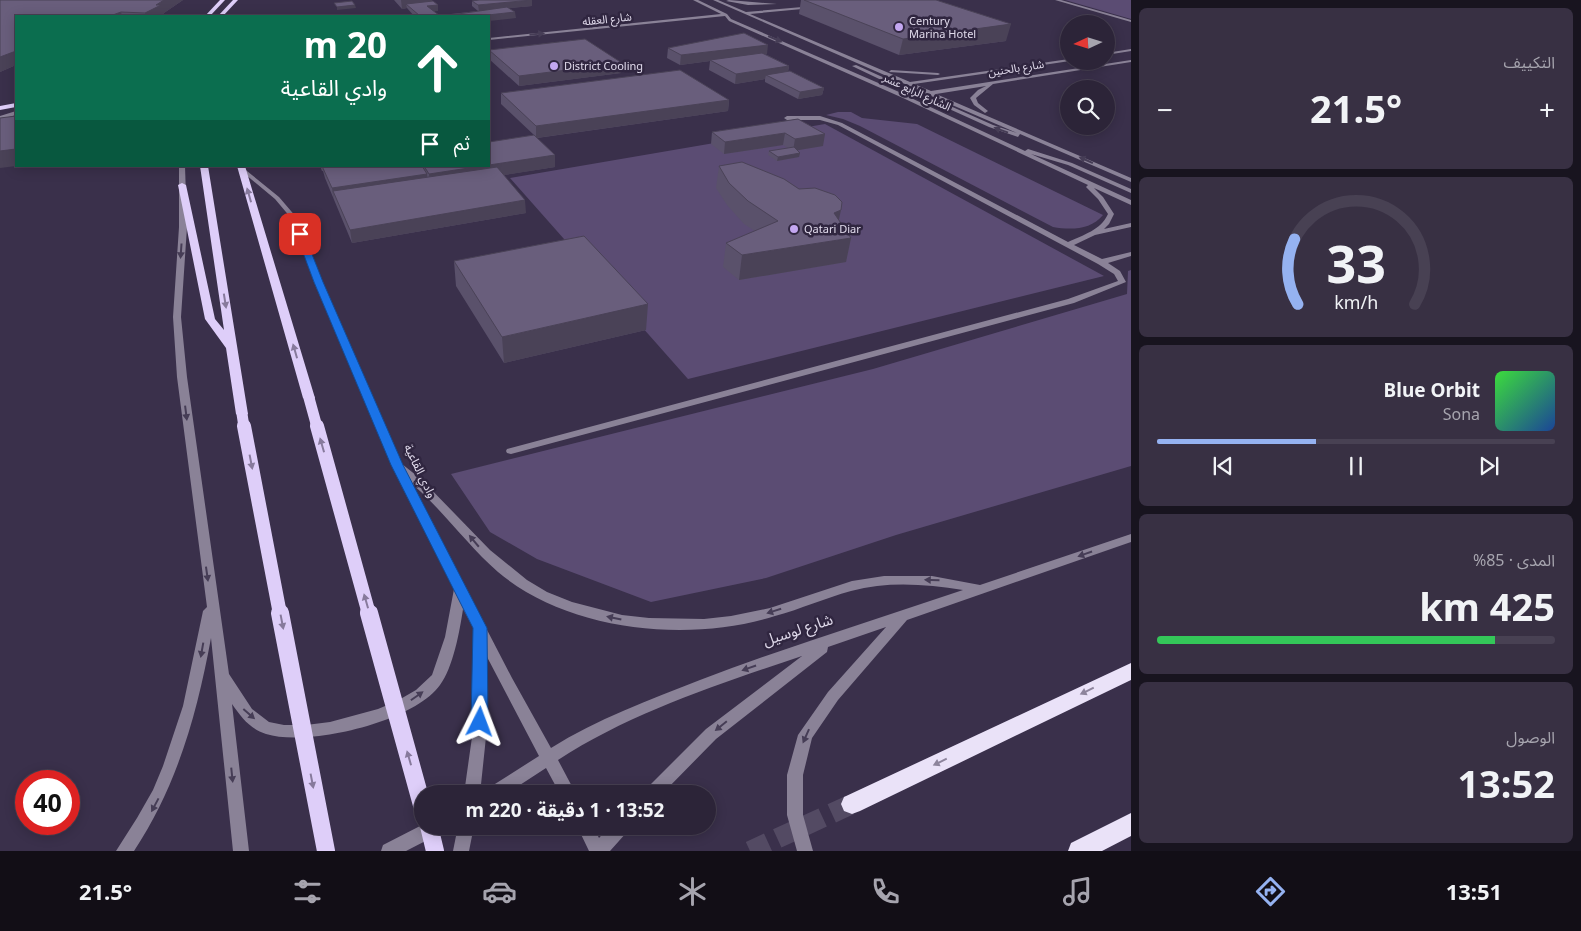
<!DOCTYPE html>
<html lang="ar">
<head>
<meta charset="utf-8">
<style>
  :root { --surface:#2c2438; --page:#383043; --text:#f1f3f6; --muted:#a6a4ae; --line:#484153; --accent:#95b2f1 }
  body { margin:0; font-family:"Noto Sans","Noto Sans Arabic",sans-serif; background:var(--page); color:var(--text); direction:rtl; height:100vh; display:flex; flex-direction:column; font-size:19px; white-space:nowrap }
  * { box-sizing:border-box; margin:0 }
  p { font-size:16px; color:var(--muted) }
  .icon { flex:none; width:28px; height:28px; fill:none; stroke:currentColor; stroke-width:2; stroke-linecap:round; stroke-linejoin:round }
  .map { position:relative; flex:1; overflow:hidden; direction:ltr }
  .drawer { display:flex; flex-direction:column; gap:8px; padding:8px; background:#18141f; width:450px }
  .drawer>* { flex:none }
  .guide { position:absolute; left:15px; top:15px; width:475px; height:152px; border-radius:0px; box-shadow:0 2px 12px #0003,0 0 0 1px var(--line); direction:rtl; background:#0b6e4f; color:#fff; overflow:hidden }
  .needle { width:32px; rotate:266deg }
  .tools { position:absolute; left:1060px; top:15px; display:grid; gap:10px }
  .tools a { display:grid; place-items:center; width:55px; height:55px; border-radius:50%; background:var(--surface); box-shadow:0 2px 12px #0003,0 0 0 1px var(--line); font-size:25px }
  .speed { position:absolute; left:15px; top:770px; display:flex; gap:10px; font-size:25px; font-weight:700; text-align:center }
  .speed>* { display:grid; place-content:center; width:65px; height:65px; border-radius:50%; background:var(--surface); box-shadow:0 2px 12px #0003,0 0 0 1px var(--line); line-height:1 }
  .speed .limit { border:8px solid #d22; background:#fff; color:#111 }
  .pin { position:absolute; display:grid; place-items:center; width:42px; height:42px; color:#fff; margin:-21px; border-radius:10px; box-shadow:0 2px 8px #0006 }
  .me { position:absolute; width:55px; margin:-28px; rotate:3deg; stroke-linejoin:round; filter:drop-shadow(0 0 4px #0008) }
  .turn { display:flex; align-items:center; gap:18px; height:105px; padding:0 20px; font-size:22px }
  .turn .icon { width:65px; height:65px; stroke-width:2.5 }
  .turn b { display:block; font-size:35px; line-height:42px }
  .then { display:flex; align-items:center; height:48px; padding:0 20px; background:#0003; gap:10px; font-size:19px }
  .big { font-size:38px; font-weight:700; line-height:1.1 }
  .drawer .widget { flex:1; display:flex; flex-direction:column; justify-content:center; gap:8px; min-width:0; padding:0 18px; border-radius:8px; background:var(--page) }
  .drawer .dial { align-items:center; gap:0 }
  .dial svg { height:130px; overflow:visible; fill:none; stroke:var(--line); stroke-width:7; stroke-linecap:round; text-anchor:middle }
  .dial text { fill:var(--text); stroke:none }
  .song { display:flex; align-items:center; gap:15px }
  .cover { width:60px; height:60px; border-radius:8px; background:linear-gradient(135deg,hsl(120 70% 55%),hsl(220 70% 35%)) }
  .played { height:5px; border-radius:2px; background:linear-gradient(90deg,var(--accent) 40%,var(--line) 40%) }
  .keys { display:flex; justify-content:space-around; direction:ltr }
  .heat { display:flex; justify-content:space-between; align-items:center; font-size:28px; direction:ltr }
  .charge { height:8px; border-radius:4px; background:linear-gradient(90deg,#34c759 85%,var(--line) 0) }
  .trip { position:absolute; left:414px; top:785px; width:302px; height:50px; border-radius:25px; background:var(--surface); box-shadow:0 2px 12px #0003,0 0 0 1px var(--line); font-weight:700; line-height:50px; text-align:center; direction:rtl }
  .menu { display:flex; height:80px; justify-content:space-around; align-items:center; background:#120e16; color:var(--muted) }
  .menu .icon { width:35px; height:35px }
  .menu .selected { color:var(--accent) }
  .menu b { font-size:22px; color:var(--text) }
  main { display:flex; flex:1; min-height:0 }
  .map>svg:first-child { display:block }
  .green { fill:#5b4c73 }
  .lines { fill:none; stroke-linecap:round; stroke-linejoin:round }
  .trunk-tunnel { stroke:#534a63; stroke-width:20; stroke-dasharray:20 10; stroke-linecap:butt }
  .minor { fill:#8a8297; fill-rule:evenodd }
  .tertiary { fill:#8a8297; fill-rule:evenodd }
  .primary { fill:#decef9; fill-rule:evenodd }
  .trunk { fill:#eae2f8; fill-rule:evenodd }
  .primary-bridge-far2 { stroke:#decef9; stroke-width:11 }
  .primary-bridge-far1 { stroke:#decef9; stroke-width:14 }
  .primary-bridge { stroke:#decef9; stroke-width:18 }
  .wall { fill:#5a516b }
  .shaded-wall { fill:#4a4257 }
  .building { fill:#695e7c; stroke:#4a4257 }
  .oneway { fill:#463d56 }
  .oneway2 { fill:#877a9c }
  .oneway3 { fill:#8d849c }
  .route { fill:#1a73e8; stroke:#114b97 }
  .poi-dot { fill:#c4a7f1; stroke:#302640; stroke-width:2 }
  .labels { text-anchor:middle; stroke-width:5; stroke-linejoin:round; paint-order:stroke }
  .far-street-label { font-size:11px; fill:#e0daeb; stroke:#302640 }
  .far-poi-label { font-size:11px; fill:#e0daeb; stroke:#302640; text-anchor:start }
  .street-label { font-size:12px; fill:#e0daeb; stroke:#302640 }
  .near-street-label { font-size:15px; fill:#e0daeb; stroke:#302640 }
</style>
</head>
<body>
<main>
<section class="drawer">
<div class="widget"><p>التكييف</p>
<div class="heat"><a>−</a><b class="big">21.5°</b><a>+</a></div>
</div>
<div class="widget dial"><svg viewBox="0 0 100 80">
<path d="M14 69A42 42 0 1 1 86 69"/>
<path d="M14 69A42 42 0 0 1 12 29" stroke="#95b2f1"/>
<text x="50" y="56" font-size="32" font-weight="700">33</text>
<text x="50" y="72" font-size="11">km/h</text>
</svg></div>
<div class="widget">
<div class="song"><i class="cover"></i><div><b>Blue Orbit</b><p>Sona</p></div></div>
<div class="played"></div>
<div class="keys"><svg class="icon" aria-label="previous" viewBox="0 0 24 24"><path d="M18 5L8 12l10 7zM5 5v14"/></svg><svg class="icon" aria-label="pause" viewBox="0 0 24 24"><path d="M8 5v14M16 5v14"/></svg><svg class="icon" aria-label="next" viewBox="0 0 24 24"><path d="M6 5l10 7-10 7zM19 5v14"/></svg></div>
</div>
<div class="widget"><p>المدى · 85%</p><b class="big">425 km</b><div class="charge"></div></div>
<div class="widget"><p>الوصول</p><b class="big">13:52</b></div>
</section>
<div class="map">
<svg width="1131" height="851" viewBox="0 0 1131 851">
  <rect width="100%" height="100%" fill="#3a304b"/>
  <path class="green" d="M1065,0h66v19z
    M838,112h13l11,6 55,6 186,91c-12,15 -32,15 -50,12l-193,-101 -17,-7 -17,-4z
    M825,124l279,152 -416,103 -178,-201z
    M1131,270v196l-235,69 -130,43 -115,24 -114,-43 -47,-27 -39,-58 422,-105 254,-75 1,-23z"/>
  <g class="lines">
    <path class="trunk-tunnel" d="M750,851l102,-47"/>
    <path class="minor" d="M693,0h5l29,14 4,5 175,76 12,-2 -22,-6 -44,-21 4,-1 44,20 21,6 -208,-91h5l28,12 68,-6 -1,2 -63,6 160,68 159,-23 1,2 -156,23 17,7 200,-31v2l-138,22 -17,14 2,5 10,8 -3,2 -11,-8 -4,-7 8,-8 8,-4 -50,8 195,84v4l-111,-48 -2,3 -29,-10 -64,-29 5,-1 63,28 24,8 -88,-38 -18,3 114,53 3,-2 44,14 59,26v4l-63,-28 -37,-11 100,46v5l-37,-17 9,9 11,17 -5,10 -5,5 27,-6v4l-36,8 -21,10 28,14 29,-7v4l-23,7 12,8 6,11 -52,21 -563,151 -4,-1 -1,-2 1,-2 561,-150 50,-18 -4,-7 -16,-10 -260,-139 -18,-5h-33l-3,-2 3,-2h33l22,7 226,119c15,-7 33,-12 40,-28l-10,-15 -12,-12 2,-2 -185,-87 -174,-77 -4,-5 -236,24v-2l232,-24z
      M729,0l48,4 -29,1 -22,-4z
      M1055,0h6l70,20v2z
      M1131,49v2l-25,4v-2z
      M891,70l47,3 2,1 -2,1 -49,-3z"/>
    <path class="tertiary" d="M16,111v4l-16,5v-4z
      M179,166h6l2,61 -6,90 6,60 42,297 23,35 17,13 15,3h22l24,-3 48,-13 19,-8 19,-11 16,-15 13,-38 9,-48 -62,-124 -78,-183 -23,-64 -16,-19 -35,-29v-2l2,-1 37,30 18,21 25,64 80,182 20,16 68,70 37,30 20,12 25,10 50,13 27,3 55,1 27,-3 39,-8 82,-27 32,-5h48l48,9 151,-51v8l-224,78 -69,80 -26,38 -9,37v40l10,36h-16l-10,-36v-40l11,-40 30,-43 58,-65 -58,20 -1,5 -111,87 -54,55h-19l3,-5 60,-60 96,-73c-83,28 -170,56 -244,104l18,34h-16l-14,-26 -40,26h-22l3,-5 52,-33 -53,-101v82l-6,57h-16l8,-57 3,-106 -12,-22c-3,21 -10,59 -23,76 -26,37 -132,62 -174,49 -16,-5 -25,-17 -34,-30l17,147h-16l-22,-213c-14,76 -34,148 -77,213h-18l21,-33 16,-28 10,-24 20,-60 20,-95 4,-4 -30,-230 -4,-60 6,-90zM411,483c32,27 56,62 87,89 71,60 192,71 277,44 26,-7 50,-18 76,-25 37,-10 74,-7 112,-1 -88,30 -177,57 -263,90 -51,20 -103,39 -149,68l-39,-70z
      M422,825v1h18l1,2 -2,6 -33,17h-25l2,-6z
      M458,826h16l-5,25h-16z
      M577,826h16l6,12 11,-12h19l-2,6 -17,19h-21z"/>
    <path class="primary" d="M220,0h5l-15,16h-5z
      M233,0h5l-15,16h-5z
      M16,103v4l-16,3v-4z
      M200,166h8l40,248 -6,4 -6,-4 -10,-66 -21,-29 -27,-134 4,-2 4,2 29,134 9,11z
      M237,166h8l70,232 -2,3 -4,1 -6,-4z"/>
    <path class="trunk" d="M1131,663v17l-271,131 -8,3 -8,-3 -3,-7 3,-7z
      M1131,813v23l-29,15h-34l3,-8z"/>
    <path class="primary-bridge-far2" d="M309,398l8,29
      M242,414l2,13"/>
    <path class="primary-bridge-far1" d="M244,426l36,188
      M317,426l52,188"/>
    <path class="primary-bridge" d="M280,613l46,238
      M369,613l53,192
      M429,826l6,25"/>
  </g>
  <path class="wall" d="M0,0h183l-19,13v3h-148v49l-16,7z
    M394,0h38v1l6,4v6h-4l6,5h-26l-7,-8 -5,1z
    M532,0v6l-23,2 7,10 -37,-2h-37v-1l36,-4 -6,-5v-5z
    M801,0h135l70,41 -107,14 -100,-41z
    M668,48l99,6h-2l24,12 -1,6 36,16 -2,7 -24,4 -33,-17v-3l-30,5 -26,-14 1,-9 -30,4 -13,-7z
    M489,50l133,13 -1,10 -102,13 -30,-27z
    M501,93l228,7 -1,11 -191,27 18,29 -51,8 22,38 -174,30 -27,-65 -2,-7h-1l-2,-5h169l45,-31 -33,-31z
    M798,119l25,27 -26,4 3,3 -1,4 -22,4 -9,-6 1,-4 19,-3 -5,-3 -59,9 -13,-10 1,-12z
    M719,166l120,55 12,17 -5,24 -107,18 -16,-13 3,-24 29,-12 -11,-7 -17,-19 -11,-17z
    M454,261l192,69 -142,33 -48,-77z"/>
  <path class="shaded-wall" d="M164,0h19l-19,13v3h-18l-1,-3z
    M401,0h31v5h6v6l-10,1 -22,-8 1,4 -5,1z
    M532,0v6l-53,5 -1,-6z
    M355,5l1,3 -19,2v-3z
    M121,12l1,4h-12z
    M515,12l1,6 -27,3v-5h-10z
    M1011,24l-5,17 -107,14 4,-16z
    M768,45l-1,9 -55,7 -2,-1v1l-30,4 1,-10z
    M16,51v14l-16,7v-15z
    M622,63l-1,10 -102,13v-10z
    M789,66l-2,10 -21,-1 -1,4 -30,5 1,-10z
    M824,88l-2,7 -24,4 2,-7z
    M729,100l-1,11 -192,27v-12z
    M785,133l-2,12 -59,9 1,-12z
    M825,134l-2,12 -30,5 2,-12z
    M16,149v17l-16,2v-17z
    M800,153l-1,4 -22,4 1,-4z
    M555,155v12l-125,20 -1,-13 53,-8h7v-1z
    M427,174l1,12 -95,5 1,10 -2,-13z
    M525,200l1,13 -174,30 -2,-13z
    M841,210l-5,23 -2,-20z
    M851,238l-5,24 -107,18 3,-25z
    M648,304l-2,26 -142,33 -2,-26z"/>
  <path class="building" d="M0,0h164l-8,5h5l-16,8 -24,-1 -11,4h-94v35l-16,6z
    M479,0h53l-54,5 -6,-4z
    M804,0h132l75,24 -108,15z
    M352,1l3,4 -18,2 -3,-4z
    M433,1l5,4 -11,1 13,10h-20l-14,-12z
    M507,7l8,5 -36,4h-35z
    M744,33l24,12 -87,10 -13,-7z
    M585,39l37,24 -103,13 -30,-26z
    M762,53l27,13 -53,8 -26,-14z
    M680,70l49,30 -193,26 -35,-33z
    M790,71l34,17 -24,4 -34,-17z
    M16,116v33l-16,2v-33z
    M798,119l27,15 -30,5 -10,-6 -60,9 -13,-10z
    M534,135l21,20 -66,10v-23z
    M794,147l6,6 -22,4 -9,-6z
    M742,162l42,17 15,10 16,-1 20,7 7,7 -1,8 -7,3 17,25 -109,17 -16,-12 52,-22 -30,-20 -19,-18 -10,-17z
    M322,166h100l5,8 -95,14z
    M424,166h58l-53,8z
    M497,167l28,33 -175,30 -17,-39z
    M584,236l64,68 -146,33 -48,-76z"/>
  <defs><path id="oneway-solid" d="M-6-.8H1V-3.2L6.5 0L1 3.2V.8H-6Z" transform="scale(1.25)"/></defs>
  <g class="oneway">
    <use href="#oneway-solid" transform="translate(537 34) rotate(-6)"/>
    <use href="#oneway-solid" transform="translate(775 39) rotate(23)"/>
    <use href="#oneway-solid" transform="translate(1001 130) rotate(-160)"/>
    <use href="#oneway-solid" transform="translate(1086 160) rotate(-156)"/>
    <use href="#oneway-solid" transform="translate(181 251) rotate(94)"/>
    <use href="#oneway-solid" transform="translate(186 413) rotate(83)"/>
    <use href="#oneway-solid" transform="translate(474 541) rotate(-130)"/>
    <use href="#oneway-solid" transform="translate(1085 554) rotate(161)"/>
    <use href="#oneway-solid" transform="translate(207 574) rotate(82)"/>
    <use href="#oneway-solid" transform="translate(932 580) rotate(-178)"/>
    <use href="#oneway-solid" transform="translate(774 611) rotate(163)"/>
    <use href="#oneway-solid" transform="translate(614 618) rotate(-168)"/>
    <use href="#oneway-solid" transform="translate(202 650) rotate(100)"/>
    <use href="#oneway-solid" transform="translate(749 668) rotate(161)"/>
    <use href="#oneway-solid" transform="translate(417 696) rotate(-35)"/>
    <use href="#oneway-solid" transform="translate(249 714) rotate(41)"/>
    <use href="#oneway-solid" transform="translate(721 726) rotate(141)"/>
    <use href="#oneway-solid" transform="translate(806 736) rotate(114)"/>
    <use href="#oneway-solid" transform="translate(232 775) rotate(84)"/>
    <use href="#oneway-solid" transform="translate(155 805) rotate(118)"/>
  </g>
  <g class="oneway2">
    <use href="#oneway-solid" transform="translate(249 195) rotate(-106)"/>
    <use href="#oneway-solid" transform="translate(225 301) rotate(81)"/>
    <use href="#oneway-solid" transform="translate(295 351) rotate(-106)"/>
    <use href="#oneway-solid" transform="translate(322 445) rotate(-106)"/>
    <use href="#oneway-solid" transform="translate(251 462) rotate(79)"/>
    <use href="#oneway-solid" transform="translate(366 601) rotate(-106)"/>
    <use href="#oneway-solid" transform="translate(282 622) rotate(79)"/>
    <use href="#oneway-solid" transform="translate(409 758) rotate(-106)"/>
    <use href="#oneway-solid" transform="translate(312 781) rotate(79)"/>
  </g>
  <g class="oneway3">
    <use href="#oneway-solid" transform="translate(1087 691) rotate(154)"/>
    <use href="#oneway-solid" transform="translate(940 762) rotate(154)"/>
  </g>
  <path class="route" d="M300,231l4,3 19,48 80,183 84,163 1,94 -3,6 -5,2 -6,-2 -3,-6 2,-94 -82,-163 -77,-183 -18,-48z"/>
  <g class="poi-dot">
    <circle cx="899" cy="27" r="5"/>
    <circle cx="554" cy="66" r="5"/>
    <circle cx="794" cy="229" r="5"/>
  </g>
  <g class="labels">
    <g class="far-street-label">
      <text transform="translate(607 19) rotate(-6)" y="4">شارع العقله</text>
      <text transform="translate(1016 68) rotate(-9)" y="4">شارع بالحنين</text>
      <text transform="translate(917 92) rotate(25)" y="4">الشارع الرابع عشر</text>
    </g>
    <g class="far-poi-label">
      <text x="909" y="25">Century<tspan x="909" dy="13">Marina Hotel</tspan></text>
      <text x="564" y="70">District Cooling</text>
      <text x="804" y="233">Qatari Diar</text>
    </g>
    <g class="street-label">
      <text transform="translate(420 471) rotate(64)" y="4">وادي القاعية</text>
    </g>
    <g class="near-street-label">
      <text transform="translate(798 630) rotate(-18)" y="5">شارع لوسيل</text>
    </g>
  </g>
</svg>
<div class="tools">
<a><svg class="needle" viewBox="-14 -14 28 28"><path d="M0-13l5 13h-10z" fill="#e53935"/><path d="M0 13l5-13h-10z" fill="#a6a4ae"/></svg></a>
<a><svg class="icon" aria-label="search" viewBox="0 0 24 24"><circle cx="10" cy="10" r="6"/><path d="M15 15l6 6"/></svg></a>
</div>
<div class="speed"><div class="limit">40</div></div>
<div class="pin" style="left:300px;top:234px;background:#d93025"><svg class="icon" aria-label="arrive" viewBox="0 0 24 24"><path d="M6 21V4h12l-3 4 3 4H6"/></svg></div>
<svg class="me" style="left:480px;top:722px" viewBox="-20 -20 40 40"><path d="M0-17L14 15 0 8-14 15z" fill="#1a73e8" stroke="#fff" stroke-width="4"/></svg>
<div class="trip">13:52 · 1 دقيقة · 220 m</div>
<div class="guide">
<div class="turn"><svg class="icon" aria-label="ahead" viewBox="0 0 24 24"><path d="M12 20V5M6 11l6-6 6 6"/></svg><div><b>20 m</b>وادي القاعية</div></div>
<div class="then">ثم<svg class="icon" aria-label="arrive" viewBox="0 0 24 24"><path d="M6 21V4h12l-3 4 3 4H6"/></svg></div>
</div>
</div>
</main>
<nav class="menu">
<b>13:51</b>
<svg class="icon selected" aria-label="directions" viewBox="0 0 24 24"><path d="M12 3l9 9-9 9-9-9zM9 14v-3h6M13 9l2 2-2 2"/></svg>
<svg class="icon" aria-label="music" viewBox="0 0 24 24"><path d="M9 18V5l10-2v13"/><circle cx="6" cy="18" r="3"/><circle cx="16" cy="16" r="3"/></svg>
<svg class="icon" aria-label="phone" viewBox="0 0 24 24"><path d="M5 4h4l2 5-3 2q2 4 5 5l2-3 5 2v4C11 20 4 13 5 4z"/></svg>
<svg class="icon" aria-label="climate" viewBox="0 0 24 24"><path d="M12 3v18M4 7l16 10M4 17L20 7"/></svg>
<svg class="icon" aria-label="car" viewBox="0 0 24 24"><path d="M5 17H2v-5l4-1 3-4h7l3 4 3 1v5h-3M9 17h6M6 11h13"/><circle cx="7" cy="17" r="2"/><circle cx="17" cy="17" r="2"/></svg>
<svg class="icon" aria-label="filters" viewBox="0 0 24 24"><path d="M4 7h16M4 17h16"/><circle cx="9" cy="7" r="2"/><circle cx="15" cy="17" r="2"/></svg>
<b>21.5°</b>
</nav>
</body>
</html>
